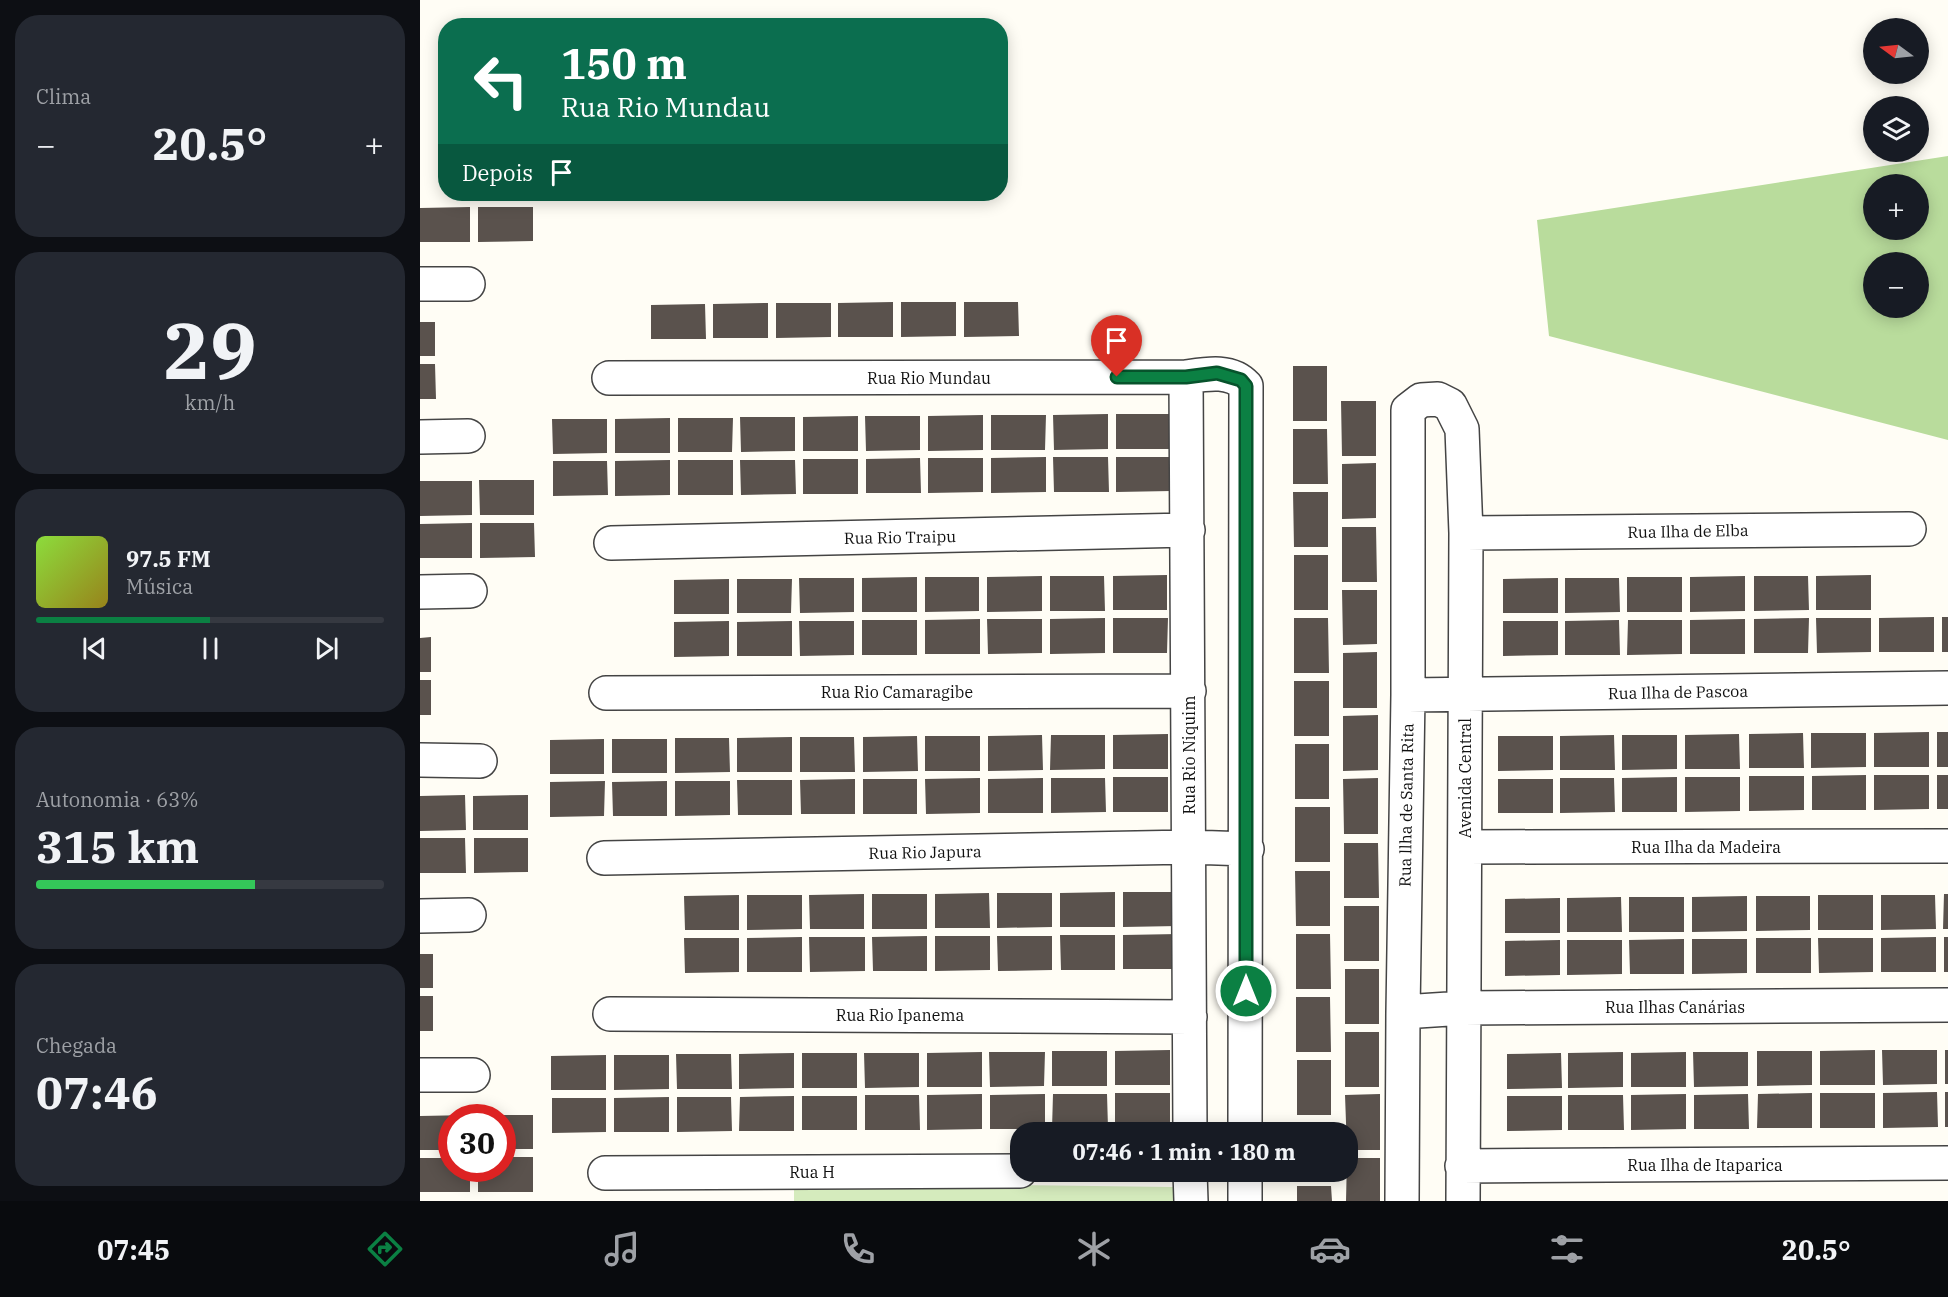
<!DOCTYPE html>
<html lang="pt">
<head>
<meta charset="utf-8">
<style>
  :root { --surface:#171b24; --page:#242831; --text:#f1f3f6; --muted:#9ea1a6; --line:#363941; --accent:#0b8043 }
  body { margin:0; font-family:"IBM Plex Serif",serif; background:var(--page); color:var(--text); height:100vh; display:flex; flex-direction:column; font-size:22px; white-space:nowrap }
  * { box-sizing:border-box; margin:0 }
  p { font-size:20px; color:var(--muted) }
  .icon { flex:none; width:33px; height:33px; fill:none; stroke:currentColor; stroke-width:2; stroke-linecap:round; stroke-linejoin:round }
  .map { position:relative; flex:1; overflow:hidden }
  .sheet { display:flex; flex-direction:column; gap:15px; padding:15px; background:#0d0f14; width:420px }
  .sheet>* { flex:none }
  .hud { position:absolute; left:18px; top:18px; width:570px; height:183px; border-radius:24px; box-shadow:0 3px 15px #0003; background:#0b6e4f; color:#fff; overflow:hidden }
  .needle { width:39px; rotate:285deg }
  .fabs { position:absolute; left:1443px; top:18px; display:grid; gap:12px }
  .fabs a { display:grid; place-items:center; width:66px; height:66px; border-radius:50%; background:var(--surface); box-shadow:0 3px 15px #0003; font-size:30px }
  .speed { position:absolute; left:18px; top:1104px; display:flex; gap:12px; font-size:30px; font-weight:700; text-align:center }
  .speed>* { display:grid; place-content:center; width:78px; height:78px; border-radius:50%; background:var(--surface); box-shadow:0 3px 15px #0003; line-height:1 }
  .speed .limit { border:9px solid #d22; background:#fff; color:#111 }
  .pin { position:absolute; display:grid; place-items:center; width:51px; height:51px; color:#fff; margin:-62px -26px; border-radius:50% 50% 50% 0; rotate:-45deg; box-shadow:0 0 6px #0007 }
  .pin .icon { rotate:45deg }
  .me { position:absolute; width:66px; margin:-33px; rotate:0deg; stroke-linejoin:round; filter:drop-shadow(0 0 4px #0008) }
  .turn { display:flex; align-items:center; gap:21px; height:126px; padding:0 24px; font-size:27px }
  .turn .icon { width:78px; height:78px; stroke-width:2.5 }
  .turn b { display:block; font-size:42px; line-height:51px }
  .then { display:flex; align-items:center; height:57px; padding:0 24px; background:#0003; gap:12px; font-size:22px }
  .big { font-size:45px; font-weight:800; line-height:1.1 }
  .sheet .tile { flex:1; display:flex; flex-direction:column; justify-content:center; gap:9px; min-width:0; padding:0 21px; border-radius:24px; background:var(--page) }
  .sheet .dial { align-items:center; gap:0 }
  .dial b { font-size:78px; line-height:1 }
  .song { display:flex; align-items:center; gap:18px }
  .cover { width:72px; height:72px; border-radius:9px; background:linear-gradient(135deg,hsl(90 70% 55%),hsl(50 70% 35%)) }
  .played { height:6px; border-radius:3px; background:linear-gradient(90deg,var(--accent) 50%,var(--line) 50%) }
  .keys { display:flex; justify-content:space-around; direction:ltr }
  .heat { display:flex; justify-content:space-between; align-items:center; font-size:33px; direction:ltr }
  .charge { height:9px; border-radius:4px; background:linear-gradient(90deg,#34c759 63%,var(--line) 0) }
  .trip { position:absolute; left:590px; top:1122px; width:348px; height:60px; border-radius:24px; background:var(--surface); box-shadow:0 3px 15px #0003; font-weight:800; line-height:60px; text-align:center }
  .tab-bar { display:flex; height:96px; justify-content:space-around; align-items:center; background:#090b0e; color:var(--muted) }
  .tab-bar .icon { width:42px; height:42px }
  .tab-bar .active { color:var(--accent) }
  .tab-bar b { font-size:27px; color:var(--text) }
  main { display:flex; flex:1; min-height:0 }
  .map>svg:first-child { display:block }
  .green { fill:#d5ebbd }
  .forest { fill:#b9dc9c; fill-rule:evenodd }
  .building { fill:#5a524d }
  .lines { fill:none; stroke-linecap:round; stroke-linejoin:round }
  .minor-casing { stroke:#444; stroke-width:36 }
  .minor { stroke:#fff; stroke-width:33 }
  .route-casing { stroke:#07532c; stroke-width:15 }
  .route { stroke:#0b8043; stroke-width:10 }
  .labels { text-anchor:middle; stroke-width:6; stroke-linejoin:round; paint-order:stroke }
  .street-label { font-size:16px; fill:#111; stroke:#fff }
</style>
</head>
<body>
<main>
<section class="sheet">
<div class="tile"><p>Clima</p>
<div class="heat"><a>−</a><b class="big">20.5°</b><a>+</a></div>
</div>
<div class="tile dial"><b>29</b><p>km/h</p></div>
<div class="tile">
<div class="song"><i class="cover"></i><div><b>97.5 FM</b><p>Música</p></div></div>
<div class="played"></div>
<div class="keys"><svg class="icon" aria-label="previous" viewBox="0 0 24 24"><path d="M18 5L8 12l10 7zM5 5v14"/></svg><svg class="icon" aria-label="pause" viewBox="0 0 24 24"><path d="M8 5v14M16 5v14"/></svg><svg class="icon" aria-label="next" viewBox="0 0 24 24"><path d="M6 5l10 7-10 7zM19 5v14"/></svg></div>
</div>
<div class="tile"><p>Autonomia · 63%</p><b class="big">315 km</b><div class="charge"></div></div>
<div class="tile"><p>Chegada</p><b class="big">07:46</b></div>
</section>
<div class="map">
<svg width="1528" height="1201" viewBox="0 0 1528 1201">
  <rect width="100%" height="100%" fill="#fffdf5"/>
  <path class="green" d="M374,1182l379,5 7,7v7h-386z"/>
  <path class="forest" d="M1528,156v284l-399,-104 -12,-116zM1454,184h44v46h-44zM1454,262h44v46h-44z"/>
  <path class="building" d="M50,207v35h-50v-34z
    M58,207h55v34l-55,1z
    M473,302v35h-55v-34z
    M481,302h55v34l-55,1z
    M544,302h54l1,34 -55,1z
    M348,303v35h-55v-34z
    M356,303h55v34l-55,1z
    M285,304l1,35h-55v-34z
    M0,322h15v34h-15z
    M0,364h15l1,35h-16z
    M873,366h34v55h-34z
    M921,401h35v55h-34z
    M688,414v35l-54,1 -1,-35z
    M696,414h55v35h-55z
    M563,415v35l-55,1v-35z
    M571,415h55l-1,35h-54z
    M438,416v35h-55v-34z
    M445,416h55v34l-54,1z
    M320,417h55v34l-54,1z
    M250,418v35h-55v-34z
    M258,418h55l-1,34h-54z
    M132,419h55v34l-54,1z
    M873,429h34l1,55h-35z
    M626,457v35l-55,1v-35z
    M633,457h55l1,35h-55z
    M696,457h55v34l-55,1z
    M500,458l1,35h-55v-34z
    M508,458h55v34l-55,1z
    M383,459h55v35h-55z
    M250,460v35l-55,1v-35z
    M258,460h55v35h-55z
    M320,460h55l1,34 -55,1z
    M133,461h54l1,34 -55,1z
    M956,463v55l-34,1v-55z
    M59,480h55v35h-54z
    M0,481h52v34l-52,1z
    M873,492h35v55h-34z
    M52,523v35h-52v-34z
    M60,523h54l1,34 -55,1z
    M922,527h34l1,55h-35z
    M874,555h34v55h-34z
    M747,575v35h-54v-34z
    M1451,575v35h-55v-34z
    M622,576v35l-55,1v-35z
    M630,576h54l1,35h-55z
    M1325,576v35l-55,1v-35z
    M1334,576h54l1,34 -55,1z
    M497,577v35h-55v-34z
    M505,577h54v34l-54,1z
    M1207,577h55v35h-55z
    M379,578h55v34l-54,1z
    M1138,578v35h-55v-34z
    M1145,578h54l1,34 -55,1z
    M309,579v35h-55v-34z
    M317,579h55l-1,34h-54z
    M922,590h35v54l-34,1z
    M1514,617v35h-55v-34z
    M1522,617h6v35h-6z
    M685,618v35l-55,1v-35z
    M693,618h55l-1,35h-54z
    M874,618h34l1,55h-35z
    M1389,618l-1,35h-54v-34z
    M1396,618h55v34l-54,1z
    M560,619v35h-55v-34z
    M567,619h55v34l-54,1z
    M1325,619v35h-55v-34z
    M442,620h55v35h-55z
    M1199,620l1,35h-55v-34z
    M1208,620h54v34l-55,1z
    M309,621v35l-55,1v-35z
    M372,621v35h-55v-34z
    M379,621h55v34l-54,1z
    M1083,621h55v34l-55,1z
    M11,637v35h-11v-34z
    M957,652v56h-34v-55z
    M0,680h11v35h-11z
    M874,681h35v55h-35z
    M958,715v55l-35,1v-55z
    M1509,732v35h-55v-34z
    M1517,732h11v35h-11z
    M1383,733l1,35h-55v-34z
    M1391,733h55v34l-55,1z
    M748,734v35h-55v-34z
    M1319,734l1,35h-55v-34z
    M622,735l1,35 -55,1v-35z
    M631,735h54v34l-55,1z
    M1194,735l1,35h-55v-34z
    M1202,735h55v34l-55,1z
    M497,736l1,35 -55,1v-35z
    M505,736h55v35h-55z
    M1078,736h55v34l-55,1z
    M372,737v35h-55v-34z
    M380,737h54l1,35h-55z
    M255,738h54l1,34 -55,1z
    M184,739v35h-54v-34z
    M192,739h55v34h-55z
    M875,744h34v55h-34z
    M1446,775v35h-54v-34z
    M1454,775h55v34l-55,1z
    M1517,775h11v34h-11z
    M1329,776h55v34l-55,1z
    M693,777h55v35h-55z
    M1257,777v35h-55v-34z
    M1265,777h55v34l-55,1z
    M560,778v35l-54,1 -1,-35z
    M623,778v35h-55v-34z
    M631,778h54l1,34 -55,1z
    M958,778v56h-34l-1,-55z
    M1140,778h54l1,34 -55,1z
    M435,779v35h-54l-1,-34z
    M443,779h54v35h-54z
    M1078,779h55v34h-55z
    M317,780h55v35h-54z
    M185,781l-1,35 -54,1v-35z
    M247,781v35h-54l-1,-34z
    M255,781h55v34l-55,1z
    M45,795l1,35 -46,1v-35z
    M108,795v35h-55v-34z
    M875,807h35v55h-35z
    M0,838h45l1,35h-46z
    M54,838h54v34l-54,1z
    M924,843h34l1,55h-35z
    M875,871h35v55h-34z
    M695,892v35h-55v-34z
    M703,892h54l1,34 -55,1z
    M569,893l1,35h-55v-34z
    M577,893h55v34l-55,1z
    M444,894v35h-54l-1,-34z
    M452,894h55v35h-55z
    M1524,894h4v35h-5z
    M319,895v35h-54l-1,-34z
    M327,895h55v34l-55,1z
    M1398,895h55v35h-55z
    M1461,895h54l1,34 -55,1z
    M1327,896v35l-55,1v-35z
    M1336,896h54v34l-54,1z
    M1201,897l1,35h-55v-34z
    M1209,897h55v35h-55z
    M1140,898v35h-55v-34z
    M924,906h35v55h-35z
    M758,934l-1,35h-54v-34z
    M876,934h34l1,55h-35z
    M640,935h55v35h-54z
    M507,936v35h-54l-1,-34z
    M515,936h55v34l-55,1z
    M577,936h55v34l-54,1z
    M382,937v35h-55v-34z
    M389,937h56v34l-55,1z
    M1516,937v35h-55v-34z
    M1524,937h4v35h-4z
    M264,938h55v34l-54,1z
    M1336,938h55v35h-55z
    M1398,938h55v34l-54,1z
    M1264,939v35h-54l-1,-34z
    M1272,939h55v34l-55,1z
    M1140,940v35l-55,1v-35z
    M1147,940h55v34l-55,1z
    M0,954h13v34h-13z
    M925,969h34v55h-34z
    M0,996h13v35h-13z
    M876,997h34l1,55h-35z
    M925,1032h34v55h-34z
    M750,1050v35h-55v-34z
    M1455,1050v35h-55v-34z
    M1462,1050h55v34l-54,1z
    M1525,1050h3v34h-3z
    M632,1051h55v35h-55z
    M1337,1051h55v34l-55,1z
    M562,1052v35h-55v-34z
    M569,1052h56l-1,34 -54,1z
    M1203,1052v35l-55,1v-35z
    M1266,1052v35h-55v-34z
    M1273,1052h55v34l-54,1z
    M374,1053v35l-55,1v-35z
    M382,1053h55v35h-55z
    M444,1053h55v34l-54,1z
    M1141,1053l1,35 -55,1v-35z
    M256,1054h55l1,35h-55z
    M186,1055v35h-55v-34z
    M194,1055h55v34l-55,1z
    M877,1060h34v55h-34z
    M1517,1092l1,35 -55,1v-35z
    M1525,1092h3v35h-3z
    M695,1093h55v35h-55z
    M1392,1093v35h-55l1,-34z
    M1400,1093h55v35h-55z
    M562,1094v35l-55,1v-35z
    M625,1094v35h-55v-34z
    M633,1094h54l1,34 -56,1z
    M960,1094v56h-33l-2,-55z
    M1266,1094v35l-55,1v-35z
    M1328,1094l1,35h-55v-34z
    M445,1095h54l1,35h-55z
    M1148,1095h55l1,35h-56z
    M374,1096v35h-55l1,-34z
    M382,1096h55v34h-55z
    M1087,1096h55v34l-55,1z
    M249,1097v35h-55v-34z
    M257,1097h54l1,34 -55,1z
    M132,1098h54v34l-54,1z
    M50,1115v3h-18v32h-32v-34z
    M58,1115h55v34h-31v-31h-24z
    M877,1123h34v9h-34z
    M82,1157h31v35h-55v-24h24z
    M0,1158h32v10h18v24h-50z
    M927,1158h33v43h-34z
    M877,1172h34v6h-34z
    M877,1186h34l1,15h-35z"/>
  <g class="lines">
    <defs>
      <path id="minor" d="M0,284h48
        M766,377l4,755
        M189,378l577,-1c20,-3 45,-8 60,9l-1,746
        M0,437l48,-1
        M1046,533l443,-4
        M191,543l577,-13
        M0,592l50,-1
        M186,693l583,-2
        M988,695l540,-7
        M0,760l60,1
        M1045,847l483,-1
        M184,858l586,-11 57,2
        M0,916l49,-1
        M983,1012l61,-4 484,-3
        M190,1014l580,3
        M0,1075h53
        M1042,1166l486,-3
        M770,1172l1,29
        M825,1172v29
        M185,1173l415,-2
        M982,1201l1,-189 5,-317v-285l13,-10 17,-1 12,6 12,24 4,104 -3,668"/>
    </defs>
    <use href="#minor" class="minor-casing"/>
    <use href="#minor" class="minor"/>
  </g>
  <g class="lines">
    <defs>
      <path id="route" d="M697,377h69l31,-4 24,7 5,6v605"/>
    </defs>
    <use href="#route" class="route-casing"/>
    <use href="#route" class="route"/>
  </g>
  <g class="labels">
    <g class="street-label">
      <text x="509" y="384">Rua Rio Mundau</text>
      <text transform="translate(1268 531) rotate(-1)" y="6">Rua Ilha de Elba</text>
      <text transform="translate(480 537) rotate(-1)" y="6">Rua Rio Traipu</text>
      <text x="477" y="698">Rua Rio Camaragibe</text>
      <text transform="translate(1258 692) rotate(-1)" y="6">Rua Ilha de Pascoa</text>
      <text transform="translate(769 755) rotate(-90)" y="6">Rua Rio Niquim</text>
      <text transform="translate(1045 778) rotate(-90)" y="6">Avenida Central</text>
      <text transform="translate(986 805) rotate(-89)" y="6">Rua llha de Santa Rita</text>
      <text x="1286" y="853">Rua Ilha da Madeira</text>
      <text transform="translate(505 852) rotate(-1)" y="6">Rua Rio Japura</text>
      <text x="1255" y="1013">Rua Ilhas Canárias</text>
      <text x="480" y="1021">Rua Rio Ipanema</text>
      <text x="1285" y="1171">Rua Ilha de Itaparica</text>
      <text x="392" y="1178">Rua H</text>
    </g>
  </g>
</svg>
<div class="fabs">
<a><svg class="needle" viewBox="-14 -14 28 28"><path d="M0-13l5 13h-10z" fill="#e53935"/><path d="M0 13l5-13h-10z" fill="#9ea1a6"/></svg></a>
<a><svg class="icon" aria-label="layers" viewBox="0 0 24 24"><path d="M12 4l9 5-9 5-9-5zM3 14l9 5 9-5"/></svg></a>
<a>+</a>
<a>−</a>
</div>
<div class="speed"><div class="limit">30</div></div>
<div class="pin" style="left:697px;top:377px;background:#d93025"><svg class="icon" aria-label="arrive" viewBox="0 0 24 24"><path d="M6 21V4h12l-3 4 3 4H6"/></svg></div>
<svg class="me" style="left:826px;top:991px" viewBox="-20 -20 40 40"><circle r="17" fill="#0b8043" stroke="#fff" stroke-width="3"/><path d="M0-11L8 9 0 5-8 9z" fill="#fff"/></svg>
<div class="trip">07:46 · 1 min · 180 m</div>
<div class="hud">
<div class="turn"><svg class="icon" aria-label="left" viewBox="0 0 24 24"><path d="M17 20v-9H6M10 6l-5 5 5 5"/></svg><div><b>150 m</b>Rua Rio Mundau</div></div>
<div class="then">Depois<svg class="icon" aria-label="arrive" viewBox="0 0 24 24"><path d="M6 21V4h12l-3 4 3 4H6"/></svg></div>
</div>
</div>
</main>
<nav class="tab-bar">
<b>07:45</b>
<svg class="icon active" aria-label="directions" viewBox="0 0 24 24"><path d="M12 3l9 9-9 9-9-9zM9 14v-3h6M13 9l2 2-2 2"/></svg>
<svg class="icon" aria-label="music" viewBox="0 0 24 24"><path d="M9 18V5l10-2v13"/><circle cx="6" cy="18" r="3"/><circle cx="16" cy="16" r="3"/></svg>
<svg class="icon" aria-label="phone" viewBox="0 0 24 24"><path d="M5 4h4l2 5-3 2q2 4 5 5l2-3 5 2v4C11 20 4 13 5 4z"/></svg>
<svg class="icon" aria-label="climate" viewBox="0 0 24 24"><path d="M12 3v18M4 7l16 10M4 17L20 7"/></svg>
<svg class="icon" aria-label="car" viewBox="0 0 24 24"><path d="M5 17H2v-5l4-1 3-4h7l3 4 3 1v5h-3M9 17h6M6 11h13"/><circle cx="7" cy="17" r="2"/><circle cx="17" cy="17" r="2"/></svg>
<svg class="icon" aria-label="filters" viewBox="0 0 24 24"><path d="M4 7h16M4 17h16"/><circle cx="9" cy="7" r="2"/><circle cx="15" cy="17" r="2"/></svg>
<b>20.5°</b>
</nav>
</body>
</html>
